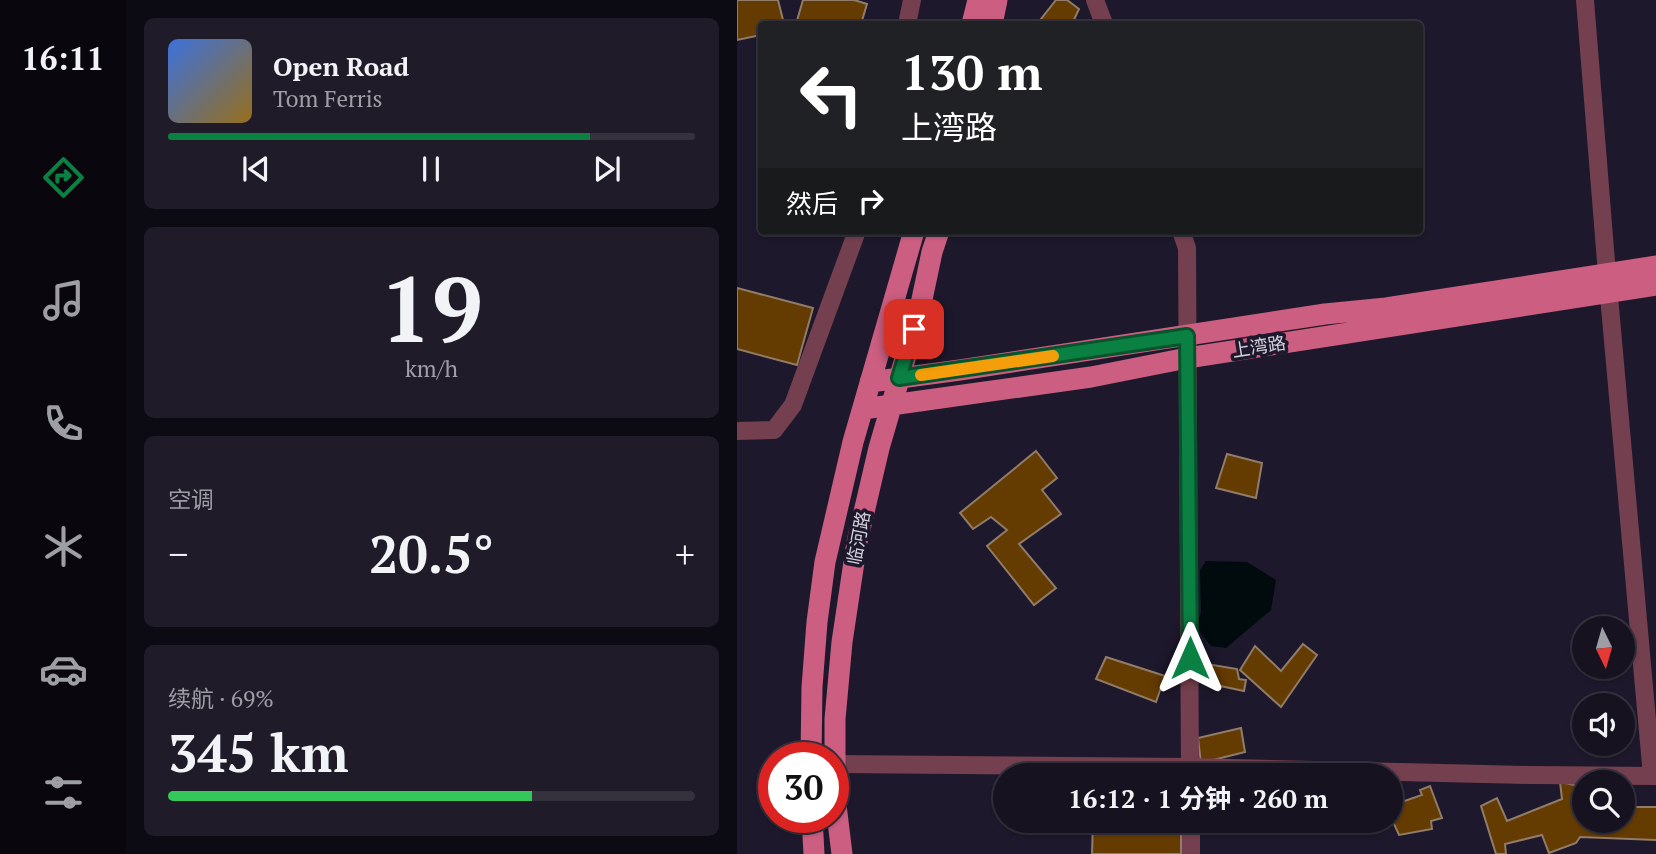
<!DOCTYPE html>
<html lang="zh">
<head>
<meta charset="utf-8">
<style>
  :root { --surface:#161220; --page:#1f1b29; --text:#f1f3f6; --muted:#9e9ea5; --line:#35323e; --accent:#0b8043 }
  body { margin:0; font-family:"PT Serif","Noto Sans SC",serif; background:var(--page); color:var(--text); height:100vh; display:flex; flex-direction:column; font-size:26px; white-space:nowrap }
  * { box-sizing:border-box; margin:0 }
  p { font-size:23px; color:var(--muted) }
  .icon { flex:none; width:38px; height:38px; fill:none; stroke:currentColor; stroke-width:2; stroke-linecap:round; stroke-linejoin:round }
  .map { position:relative; flex:1; overflow:hidden }
  .details { display:flex; flex-direction:column; gap:18px; padding:18px; background:#0c0a12; width:611px }
  .details>* { flex:none }
  .top-card { position:absolute; left:21px; top:21px; width:665px; height:214px; border-radius:7px; box-shadow:0 2px 5px #0004,0 0 0 2px var(--line); background:#202124; color:#fff; overflow:hidden }
  .needle { width:46px; rotate:175deg }
  .buttons { position:absolute; left:835px; top:616px; display:grid; gap:14px }
  .buttons a { display:grid; place-items:center; width:63px; height:63px; border-radius:50%; background:var(--surface); box-shadow:0 2px 5px #0004,0 0 0 2px var(--line); font-size:35px }
  .speed { position:absolute; left:21px; top:742px; display:flex; gap:14px; font-size:35px; font-weight:700; text-align:center }
  .speed>* { display:grid; place-content:center; width:91px; height:91px; border-radius:50%; background:var(--surface); box-shadow:0 2px 5px #0004,0 0 0 2px var(--line); line-height:1 }
  .speed .limit { border:10px solid #d22; background:#fff; color:#111 }
  .pin { position:absolute; display:grid; place-items:center; width:60px; height:60px; color:#fff; margin:-30px; border-radius:14px; box-shadow:0 4px 10px #0006 }
  .me { position:absolute; width:77px; margin:-38px; rotate:0deg; stroke-linejoin:round; filter:drop-shadow(0 0 5px #0008) }
  .turn { display:flex; align-items:center; gap:24px; height:147px; padding:0 28px; font-size:32px }
  .turn .icon { width:91px; height:91px; stroke-width:2.5 }
  .turn b { display:block; font-size:49px; line-height:60px }
  .then { display:flex; align-items:center; height:66px; padding:0 28px; background:#0003; gap:14px; font-size:26px }
  .big { font-size:52px; font-weight:700; line-height:1.1 }
  .details .card { flex:1; display:flex; flex-direction:column; justify-content:center; gap:10px; min-width:0; padding:0 24px; border-radius:10px; background:var(--page) }
  .details .dial { align-items:center; gap:0 }
  .dial b { font-size:91px; line-height:1 }
  .song { display:flex; align-items:center; gap:21px }
  .cover { width:84px; height:84px; border-radius:10px; background:linear-gradient(135deg,hsl(220 70% 55%),hsl(40 70% 35%)) }
  .played { height:7px; border-radius:4px; background:linear-gradient(90deg,var(--accent) 80%,var(--line) 80%) }
  .keys { display:flex; justify-content:space-around; direction:ltr }
  .heat { display:flex; justify-content:space-between; align-items:center; font-size:38px; direction:ltr }
  .charge { height:10px; border-radius:5px; background:linear-gradient(90deg,#34c759 69%,var(--line) 0) }
  .trip { position:absolute; left:256px; top:763px; width:410px; height:70px; border-radius:35px; background:var(--surface); box-shadow:0 2px 5px #0004,0 0 0 2px var(--line); font-weight:700; line-height:70px; text-align:center }
  main { display:flex; flex:1; min-height:0 }
  .dock { display:flex; flex-direction:column; width:126px; justify-content:space-around; align-items:center; background:#09070d; color:var(--muted) }
  .dock .icon { width:49px; height:49px }
  .dock .selected { color:var(--accent) }
  .dock b { font-size:32px; color:var(--text) }
  .map>svg:first-child { display:block }
  .water { fill:#010b0d }
  .building { fill:#643b00; stroke:#907c68; stroke-width:2 }
  .lines { fill:none; stroke-linecap:round; stroke-linejoin:round }
  .minor { stroke:#743f4e; stroke-width:18 }
  .major { stroke:#cb5e81; stroke-width:21 }
  .route-casing { stroke:#07532c; stroke-width:18 }
  .route { stroke:#0b8043; stroke-width:12 }
  .slow { stroke:#f59e0b; stroke-width:12 }
  .labels { text-anchor:middle; stroke-width:7; stroke-linejoin:round; paint-order:stroke }
  .street-label { font-size:18px; fill:#d5d2e0; stroke:#1d182b }
</style>
</head>
<body>
<main>
<nav class="dock">
<b>16:11</b>
<svg class="icon selected" aria-label="directions" viewBox="0 0 24 24"><path d="M12 3l9 9-9 9-9-9zM9 14v-3h6M13 9l2 2-2 2"/></svg>
<svg class="icon" aria-label="music" viewBox="0 0 24 24"><path d="M9 18V5l10-2v13"/><circle cx="6" cy="18" r="3"/><circle cx="16" cy="16" r="3"/></svg>
<svg class="icon" aria-label="phone" viewBox="0 0 24 24"><path d="M5 4h4l2 5-3 2q2 4 5 5l2-3 5 2v4C11 20 4 13 5 4z"/></svg>
<svg class="icon" aria-label="climate" viewBox="0 0 24 24"><path d="M12 3v18M4 7l16 10M4 17L20 7"/></svg>
<svg class="icon" aria-label="car" viewBox="0 0 24 24"><path d="M5 17H2v-5l4-1 3-4h7l3 4 3 1v5h-3M9 17h6M6 11h13"/><circle cx="7" cy="17" r="2"/><circle cx="17" cy="17" r="2"/></svg>
<svg class="icon" aria-label="filters" viewBox="0 0 24 24"><path d="M4 7h16M4 17h16"/><circle cx="9" cy="7" r="2"/><circle cx="15" cy="17" r="2"/></svg>
</nav>
<section class="details">
<div class="card">
<div class="song"><i class="cover"></i><div><b>Open Road</b><p>Tom Ferris</p></div></div>
<div class="played"></div>
<div class="keys"><svg class="icon" aria-label="previous" viewBox="0 0 24 24"><path d="M18 5L8 12l10 7zM5 5v14"/></svg><svg class="icon" aria-label="pause" viewBox="0 0 24 24"><path d="M8 5v14M16 5v14"/></svg><svg class="icon" aria-label="next" viewBox="0 0 24 24"><path d="M6 5l10 7-10 7zM19 5v14"/></svg></div>
</div>
<div class="card dial"><b>19</b><p>km/h</p></div>
<div class="card"><p>空调</p>
<div class="heat"><a>−</a><b class="big">20.5°</b><a>+</a></div>
</div>
<div class="card"><p>续航 · 69%</p><b class="big">345 km</b><div class="charge"></div></div>
</section>
<div class="map">
<svg width="920" height="854" viewBox="0 0 920 854">
  <rect width="100%" height="100%" fill="#1d182b"/>
  <path class="water" d="M469,561l41,1 29,18 -5,30 -45,38 -15,-2 -15,-19 5,-15 -1,-42z"/>
  <path class="building" d="M0,0h41l6,24h-23v11l-24,5z
    M66,0h51l13,4 -6,20h-65z
    M319,0h11l12,9 -7,15h-35z
    M0,288l76,20 -16,57 -60,-16z
    M299,451l21,27 -15,12 19,24 -42,30 37,44 -22,17 -47,-59 20,-16 -16,-13 -18,12 -13,-16z
    M490,454l35,9 -6,35 -40,-10z
    M566,644l14,11 -36,52 -41,-37 15,-24 26,25z
    M369,657l59,19 -9,26 -60,-23z
    M458,662l42,7 2,10 7,1 -2,11 -52,-11z
    M504,728l4,24 -44,11 -3,-25z
    M823,782l24,5v34h39v-14h34v33l-77,-3 -4,6 -27,10 -7,-18 -37,9 1,10h-10l-15,-48 16,-8 10,23 55,-22z
    M693,786l12,32 -11,3 1,8 -33,6 -9,-20v-9l32,-11 -2,-5z
    M356,821h88v33h-89z
    M467,821h30l-25,10z"/>
  <g class="lines">
    <path class="minor" d="M358,0l9,24
      M848,0l22,274 45,502
      M170,24l5,-24
      M444,231l6,17 3,527
      M0,431l37,-1 19,-25 64,-174
      M97,764l356,3 340,8 127,1
      M454,821v33"/>
    <path class="major" d="M235,24l6,-24
      M255,24l5,-24
      M133,382l90,-12 365,-56 61,-6 271,-42
      M126,409l228,-32 96,-19 470,-73
      M74,758l1,-71 5,-65 8,-60 28,-120 61,-211
      M75,817l2,37
      M105,854l-7,-57v-78l7,-77 15,-100 22,-94 42,-144 11,-52 7,-21"/>
  </g>
  <g class="lines">
    <defs>
      <path id="route" d="M177,329l-15,49 288,-42 3,322"/>
    </defs>
    <use href="#route" class="route-casing"/>
    <use href="#route" class="route"/>
    <path class="slow" d="M184,375l132,-19"/>
  </g>
  <g class="labels">
    <g class="street-label">
      <text transform="translate(522 347) rotate(-9)" y="6">上湾路</text>
      <text transform="translate(122 538) rotate(-79)" y="6">临河路</text>
    </g>
  </g>
</svg>
<div class="buttons">
<a><svg class="needle" viewBox="-14 -14 28 28"><path d="M0-13l5 13h-10z" fill="#e53935"/><path d="M0 13l5-13h-10z" fill="#9e9ea5"/></svg></a>
<a><svg class="icon" aria-label="sound" viewBox="0 0 24 24"><path d="M4 9h4l5-4v14l-5-4H4zM17 9q2 3 0 6"/></svg></a>
<a><svg class="icon" aria-label="search" viewBox="0 0 24 24"><circle cx="10" cy="10" r="6"/><path d="M15 15l6 6"/></svg></a>
</div>
<div class="speed"><div class="limit">30</div></div>
<div class="pin" style="left:177px;top:329px;background:#d93025"><svg class="icon" aria-label="arrive" viewBox="0 0 24 24"><path d="M6 21V4h12l-3 4 3 4H6"/></svg></div>
<svg class="me" style="left:453px;top:658px" viewBox="-20 -20 40 40"><path d="M0-17L14 15 0 8-14 15z" fill="#0b8043" stroke="#fff" stroke-width="4"/></svg>
<div class="trip">16:12 · 1 分钟 · 260 m</div>
<div class="top-card">
<div class="turn"><svg class="icon" aria-label="left" viewBox="0 0 24 24"><path d="M17 20v-9H6M10 6l-5 5 5 5"/></svg><div><b>130 m</b>上湾路</div></div>
<div class="then">然后<svg class="icon" aria-label="right" viewBox="0 0 24 24"><path d="M7 20v-9h11M14 6l5 5-5 5"/></svg></div>
</div>
</div>
</main>
</body>
</html>
